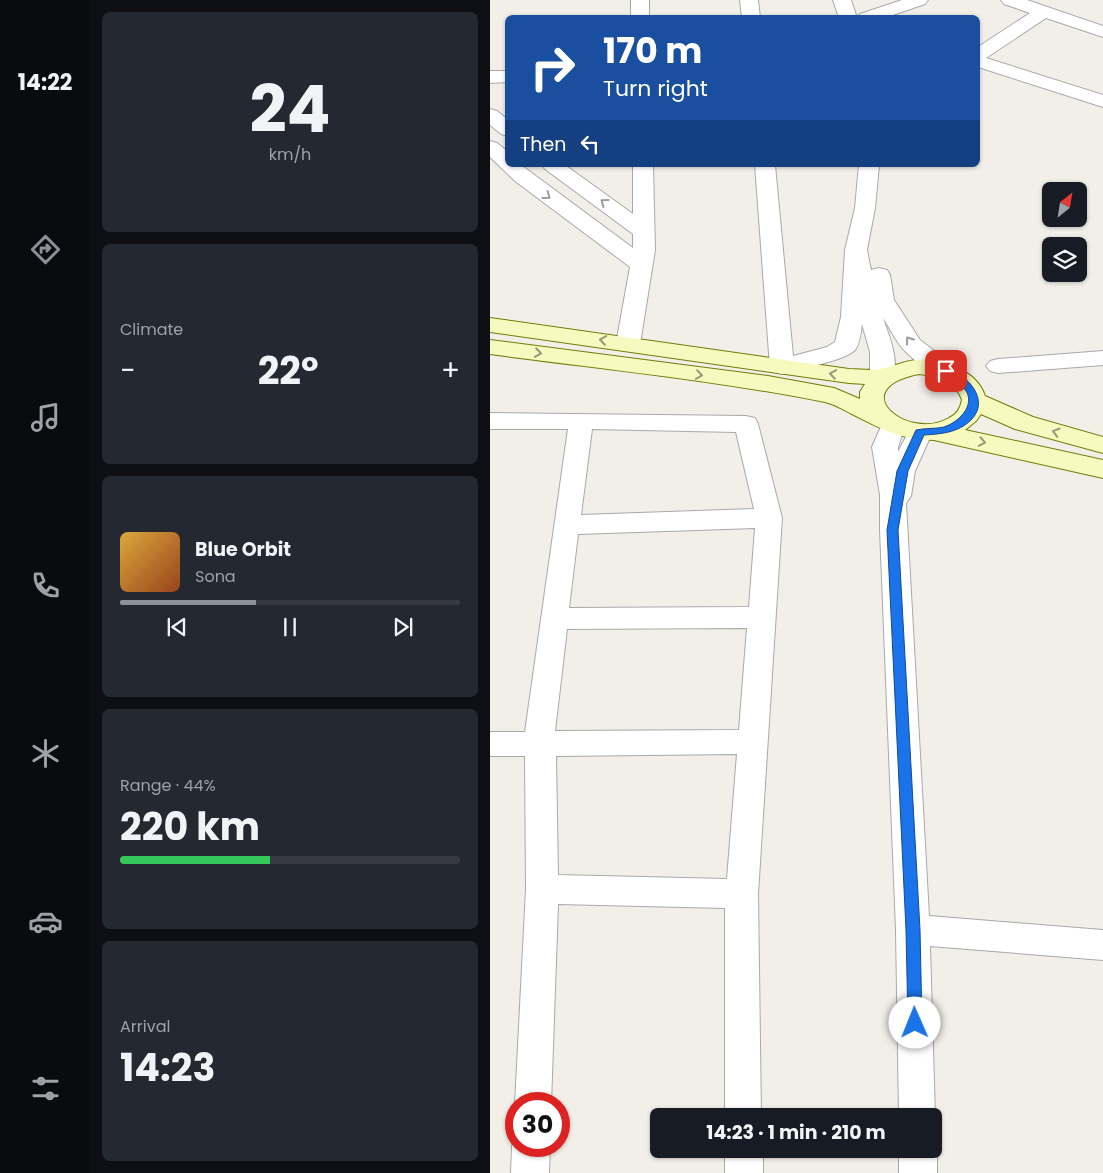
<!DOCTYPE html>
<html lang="en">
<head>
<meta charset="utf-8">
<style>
  :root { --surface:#171b24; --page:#242831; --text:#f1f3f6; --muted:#9ea1a6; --line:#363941; --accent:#8c9099 }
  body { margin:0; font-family:Poppins,sans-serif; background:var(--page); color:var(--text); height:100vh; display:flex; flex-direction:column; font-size:19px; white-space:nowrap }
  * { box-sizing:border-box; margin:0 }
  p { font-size:16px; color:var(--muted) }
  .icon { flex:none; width:28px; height:28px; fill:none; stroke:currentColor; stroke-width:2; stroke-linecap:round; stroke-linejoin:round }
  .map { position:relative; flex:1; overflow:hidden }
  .drawer { display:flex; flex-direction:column; gap:12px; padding:12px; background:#0d0f14; width:400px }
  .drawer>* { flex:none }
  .top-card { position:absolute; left:15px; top:15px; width:475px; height:152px; border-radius:8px; box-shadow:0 1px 4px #0004; background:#1a4fa0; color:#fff; overflow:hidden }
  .needle { width:32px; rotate:30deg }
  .fabs { position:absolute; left:552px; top:182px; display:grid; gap:10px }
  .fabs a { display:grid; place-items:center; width:45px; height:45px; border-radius:8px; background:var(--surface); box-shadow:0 1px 4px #0004; font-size:25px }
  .speed { position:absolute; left:15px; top:1092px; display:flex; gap:10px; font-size:25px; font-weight:700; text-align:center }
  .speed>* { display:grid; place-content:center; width:65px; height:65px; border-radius:50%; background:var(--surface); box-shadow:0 1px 4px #0004; line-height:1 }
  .speed .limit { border:8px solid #d22; background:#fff; color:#111 }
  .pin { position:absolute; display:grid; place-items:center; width:42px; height:42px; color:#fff; margin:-21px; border-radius:10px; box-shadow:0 2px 8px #0006 }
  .me { position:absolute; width:55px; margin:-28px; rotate:359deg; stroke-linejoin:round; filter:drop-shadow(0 0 4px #0008) }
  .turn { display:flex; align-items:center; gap:18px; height:105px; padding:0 15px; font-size:22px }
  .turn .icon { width:65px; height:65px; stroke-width:2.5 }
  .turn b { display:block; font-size:35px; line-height:42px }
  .then { display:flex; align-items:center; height:48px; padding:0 15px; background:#0003; gap:10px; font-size:19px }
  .big { font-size:38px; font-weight:700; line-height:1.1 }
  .drawer .card { flex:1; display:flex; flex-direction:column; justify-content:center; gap:8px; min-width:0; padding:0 18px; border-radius:8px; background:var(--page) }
  .drawer .dial { align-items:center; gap:0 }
  .dial b { font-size:65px; line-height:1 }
  .song { display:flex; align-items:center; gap:15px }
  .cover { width:60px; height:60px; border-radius:8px; background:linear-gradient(135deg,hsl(40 70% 55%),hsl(20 70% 35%)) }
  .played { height:5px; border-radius:2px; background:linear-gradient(90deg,var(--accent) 40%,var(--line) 40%) }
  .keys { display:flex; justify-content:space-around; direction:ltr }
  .heat { display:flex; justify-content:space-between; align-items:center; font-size:28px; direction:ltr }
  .charge { height:8px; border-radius:4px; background:linear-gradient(90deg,#34c759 44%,var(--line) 0) }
  .trip { position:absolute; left:160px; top:1108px; width:292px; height:50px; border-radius:8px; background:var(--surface); box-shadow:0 1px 4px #0004; font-weight:700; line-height:50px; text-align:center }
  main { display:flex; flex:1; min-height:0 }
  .menu { display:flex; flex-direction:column; width:90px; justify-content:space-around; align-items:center; background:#090b0e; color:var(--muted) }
  .menu .icon { width:35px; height:35px }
  .menu .active { color:var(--accent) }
  .menu b { font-size:22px; color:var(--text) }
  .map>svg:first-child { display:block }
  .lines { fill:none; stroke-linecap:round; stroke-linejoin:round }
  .street-casing { stroke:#a9a9a9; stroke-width:2 }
  .secondary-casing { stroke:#707d05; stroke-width:2 }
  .street { fill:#fff; fill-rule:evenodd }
  .secondary { fill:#f7fabf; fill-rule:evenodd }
  .oneway { stroke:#9c9c9c }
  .oneway2 { stroke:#979978 }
  .route { fill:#1a73e8; stroke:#114b97 }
</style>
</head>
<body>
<main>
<nav class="menu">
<b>14:22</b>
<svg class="icon active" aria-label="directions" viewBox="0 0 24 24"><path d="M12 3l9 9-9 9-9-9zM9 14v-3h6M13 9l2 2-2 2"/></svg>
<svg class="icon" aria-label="music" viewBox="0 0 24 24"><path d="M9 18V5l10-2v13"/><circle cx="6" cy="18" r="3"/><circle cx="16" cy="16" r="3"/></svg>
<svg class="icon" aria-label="phone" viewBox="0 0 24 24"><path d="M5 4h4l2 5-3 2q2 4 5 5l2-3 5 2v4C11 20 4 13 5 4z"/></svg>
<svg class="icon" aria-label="climate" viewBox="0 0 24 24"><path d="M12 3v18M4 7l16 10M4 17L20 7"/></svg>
<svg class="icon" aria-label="car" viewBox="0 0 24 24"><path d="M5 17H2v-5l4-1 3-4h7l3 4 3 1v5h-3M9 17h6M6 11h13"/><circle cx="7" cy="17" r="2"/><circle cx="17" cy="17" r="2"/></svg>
<svg class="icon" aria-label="filters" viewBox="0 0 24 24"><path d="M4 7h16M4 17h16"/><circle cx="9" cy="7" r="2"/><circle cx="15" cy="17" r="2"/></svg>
</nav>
<section class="drawer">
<div class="card dial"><b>24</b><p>km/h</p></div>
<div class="card"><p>Climate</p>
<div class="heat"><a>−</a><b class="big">22°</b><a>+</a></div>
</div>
<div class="card">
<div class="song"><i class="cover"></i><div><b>Blue Orbit</b><p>Sona</p></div></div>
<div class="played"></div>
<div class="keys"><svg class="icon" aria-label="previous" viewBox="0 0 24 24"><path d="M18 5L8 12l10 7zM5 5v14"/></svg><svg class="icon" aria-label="pause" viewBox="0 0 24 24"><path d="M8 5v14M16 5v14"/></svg><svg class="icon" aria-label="next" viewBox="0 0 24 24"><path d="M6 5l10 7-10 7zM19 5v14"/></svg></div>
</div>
<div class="card"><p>Range · 44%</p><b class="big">220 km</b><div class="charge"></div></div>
<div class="card"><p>Arrival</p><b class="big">14:23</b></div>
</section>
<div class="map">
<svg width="613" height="1173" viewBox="0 0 613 1173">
  <rect width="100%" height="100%" fill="#f2efe9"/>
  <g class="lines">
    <defs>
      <path id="street" d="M141,0h18v18h-18z
        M250,0h18l2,18h-18z
        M343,0h18l6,18h-18z
        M412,0h26l-3,4 -41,14h-26l2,-4z
        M511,0h26l76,26v11l-57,-19 -60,40 117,37v12l-125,-40v-20l52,-34 -26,-9z
        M0,71h18v11l-18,1z
        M0,109l7,2 11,9v16l-7,-2 -11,-9z
        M0,141l7,2 11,9v13h13l112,83v-14l-88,-65 -3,-4h23l68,49v-49h20l2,85 -15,94 -4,5 -8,2 -8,-2 -4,-5 14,-77 -115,-86 -25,-24z
        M265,165h20l18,191 34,-9 8,-5 6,-25 4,-67 10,-42 4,-43h20l-4,43 -8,42 4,20 8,-2 8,2 3,5 4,25 26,40 34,26 4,5 -4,5c-17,5 -37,-13 -49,-25 -9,-9 -15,-23 -22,-33 6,18 19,47 7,64l-8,3 -8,-3 -4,-5v-25l-8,-28c-1,7 -2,20 -7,26 -9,10 -58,20 -73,24l-8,-2 -4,-5z
        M613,351v14l-105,8 -8,-2 -4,-5 4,-5 8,-2z
        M0,413l256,3 9,2 3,6 24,94 -24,376 3,222h-36v-208l-167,-4 -7,200h-35v4l-1,-4 11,-215 -1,-133h-35v-24h35l43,-303h-78zM102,429l144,3 18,77 -173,6zM265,528l-6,79 -180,1 9,-74zM257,628l-8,102 -184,1 12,-102zM247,754l-10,125 -169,-4 -2,-119z
        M403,418l9,2 3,6 -7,21v5l13,-25 9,-2 9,2 3,6 -17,38 -4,25 -5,7 23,413 174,14v30l-173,-14 5,170 -1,4v-4h-35l-3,-186 -16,-400v-35l-8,-48 12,-27z
        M26,1136v10h34l-1,27h-38l1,-27z
        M444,1142l3,7v24h-38v-24h35z
        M235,1149h38v24h-38z"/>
      <path id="secondary" d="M0,318l359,51c10,0 22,2 31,0 12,-2 24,-8 37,-9 25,-3 60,11 68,36l48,21 70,20v16l-88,-24 -34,-15 -5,7 -11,9 138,30v18l-169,-38c-36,-1 -50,-10 -82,-26 -8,-4 -18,-10 -27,-12 -110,-22 -224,-33 -335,-48v-14l278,36 66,12 26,11v-7l5,-8 -16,-1 -359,-51zM429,374c18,2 37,7 43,26 -2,9 -5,14 -13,18 -41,24 -106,-29 -30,-44z"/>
    </defs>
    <use href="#street" class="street-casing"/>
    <use href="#secondary" class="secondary-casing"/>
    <use href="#street" class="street"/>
    <use href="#secondary" class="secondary"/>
  </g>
  <defs><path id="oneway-chevron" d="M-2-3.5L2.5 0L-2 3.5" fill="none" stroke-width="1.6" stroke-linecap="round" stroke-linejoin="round" transform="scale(1.25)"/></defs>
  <g class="oneway">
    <use href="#oneway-chevron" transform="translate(57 196) rotate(36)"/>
    <use href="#oneway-chevron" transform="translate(114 202) rotate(-144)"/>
    <use href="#oneway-chevron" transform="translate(419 340) rotate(-126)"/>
  </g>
  <g class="oneway2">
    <use href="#oneway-chevron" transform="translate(113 340) rotate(-172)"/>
    <use href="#oneway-chevron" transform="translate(48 353) rotate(8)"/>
    <use href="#oneway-chevron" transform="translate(343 374) rotate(-172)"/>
    <use href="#oneway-chevron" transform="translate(209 375) rotate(8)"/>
    <use href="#oneway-chevron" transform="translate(566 432) rotate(-164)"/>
    <use href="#oneway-chevron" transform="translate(492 442) rotate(11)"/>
  </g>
  <path class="route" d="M456,368c21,6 45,32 25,52 -13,13 -31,14 -47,15l-16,36 -10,59 22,400 2,93 -2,5 -5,2 -5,-2 -2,-5 -2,-93 -19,-400 10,-59 19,-41c9,-2 19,-1 28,-3 16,-5 35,-25 18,-41 -5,-5 -13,-9 -20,-12l-1,-3z"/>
</svg>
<div class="fabs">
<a><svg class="needle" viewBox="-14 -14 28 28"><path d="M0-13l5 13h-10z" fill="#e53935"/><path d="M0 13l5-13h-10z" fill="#9ea1a6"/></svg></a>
<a><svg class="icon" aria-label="layers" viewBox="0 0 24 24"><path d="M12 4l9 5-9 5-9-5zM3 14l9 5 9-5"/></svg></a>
</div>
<div class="speed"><div class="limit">30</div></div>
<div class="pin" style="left:456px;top:371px;background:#d93025"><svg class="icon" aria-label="arrive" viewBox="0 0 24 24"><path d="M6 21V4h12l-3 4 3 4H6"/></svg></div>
<svg class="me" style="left:425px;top:1023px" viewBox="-20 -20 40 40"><circle r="19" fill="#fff"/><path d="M0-13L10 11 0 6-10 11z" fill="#1a73e8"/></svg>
<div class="trip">14:23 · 1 min · 210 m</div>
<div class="top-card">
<div class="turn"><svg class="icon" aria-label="right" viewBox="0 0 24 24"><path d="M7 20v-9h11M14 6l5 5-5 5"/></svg><div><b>170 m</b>Turn right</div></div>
<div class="then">Then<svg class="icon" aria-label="left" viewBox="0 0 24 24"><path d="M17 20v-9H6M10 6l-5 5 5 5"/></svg></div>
</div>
</div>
</main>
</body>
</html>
